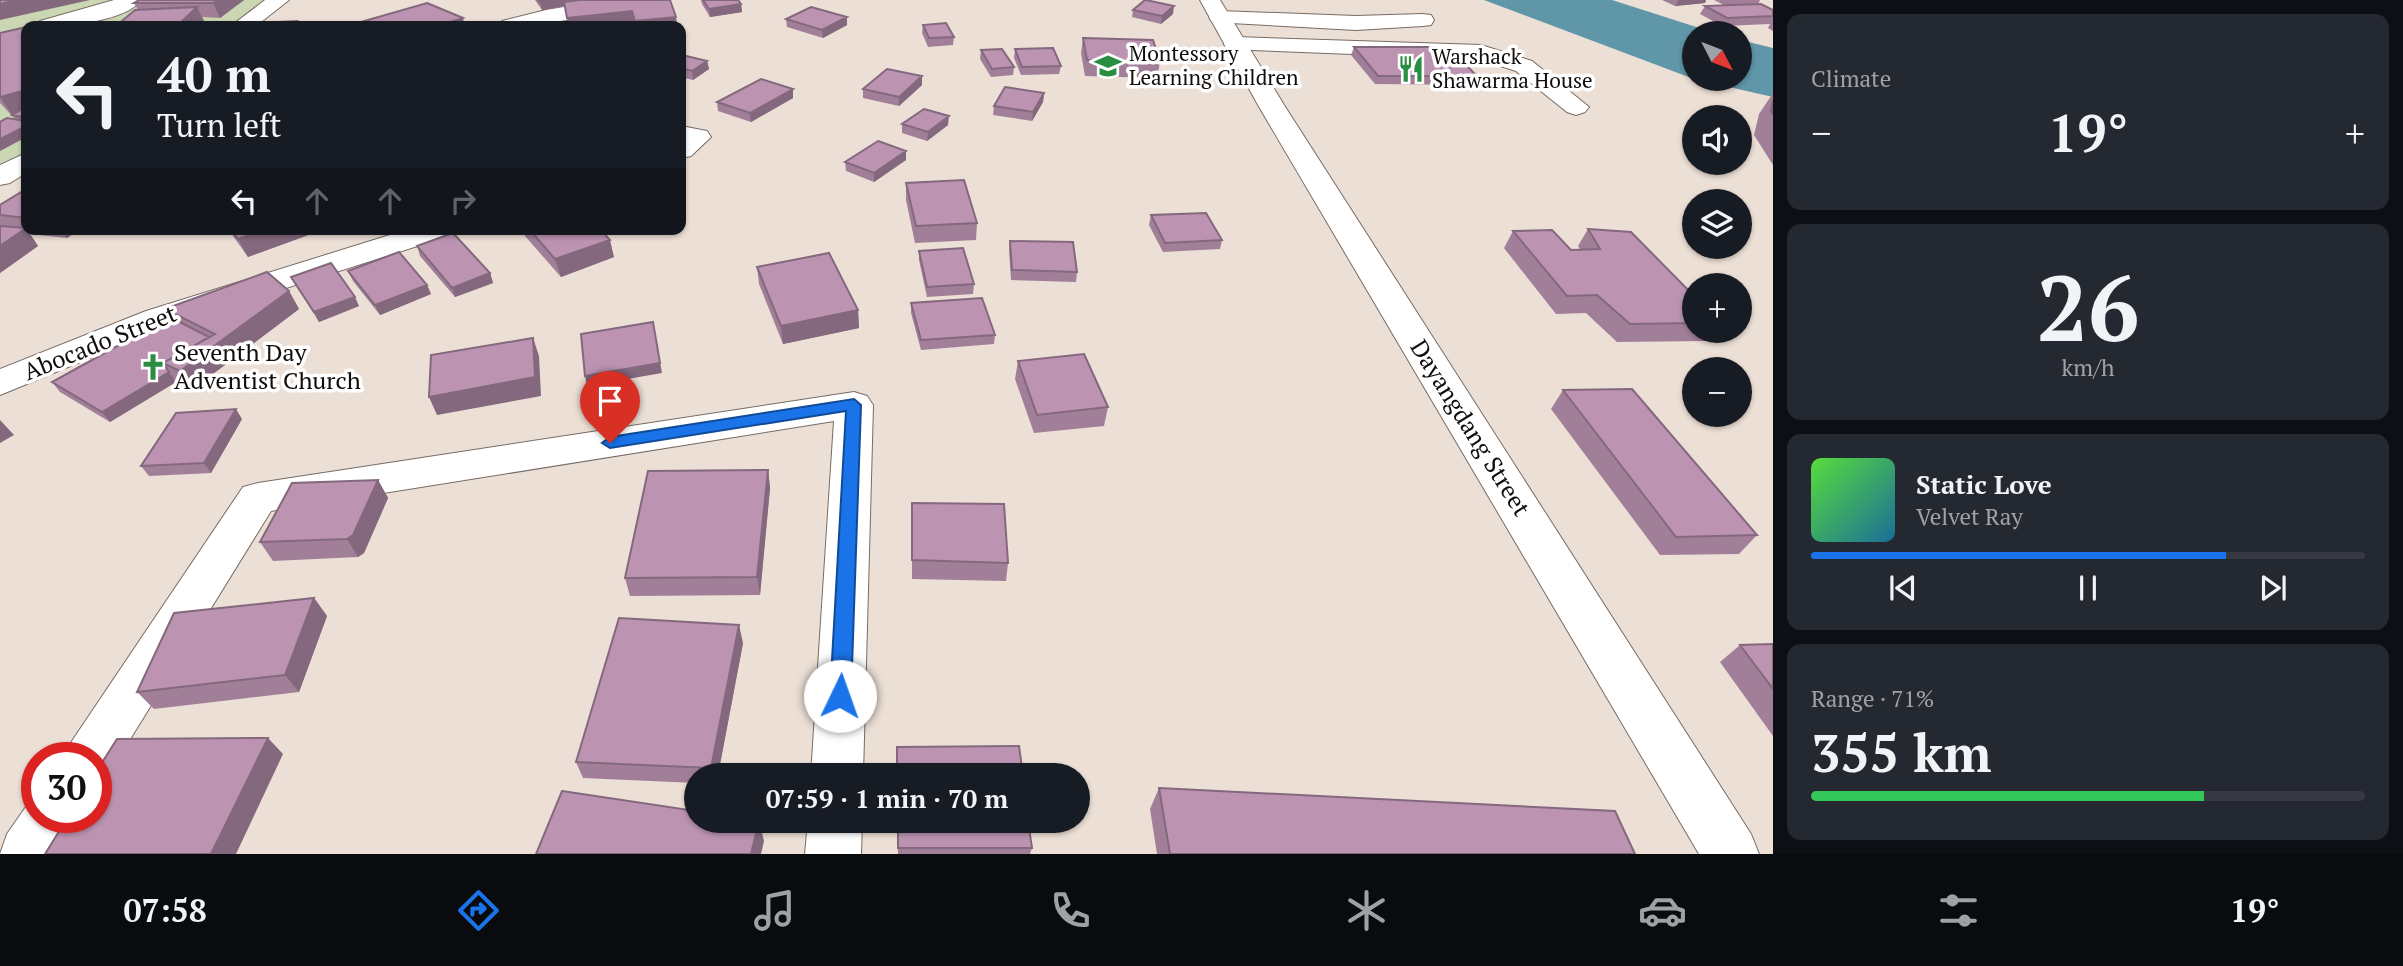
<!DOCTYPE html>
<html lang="en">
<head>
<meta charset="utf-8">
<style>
  :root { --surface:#171b24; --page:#242831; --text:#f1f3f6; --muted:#9ea1a6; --line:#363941; --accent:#1a73e8 }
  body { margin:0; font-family:"PT Serif",serif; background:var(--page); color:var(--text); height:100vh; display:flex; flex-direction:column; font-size:26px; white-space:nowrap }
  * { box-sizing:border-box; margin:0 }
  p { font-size:23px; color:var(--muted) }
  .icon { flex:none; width:38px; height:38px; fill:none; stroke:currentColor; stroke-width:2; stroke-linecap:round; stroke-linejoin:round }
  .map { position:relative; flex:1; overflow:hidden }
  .sheet { display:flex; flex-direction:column; gap:14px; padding:14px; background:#0d0f14; width:630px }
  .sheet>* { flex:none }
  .hud { position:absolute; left:21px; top:21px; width:665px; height:214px; border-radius:14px; box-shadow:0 2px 5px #0004; background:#171b24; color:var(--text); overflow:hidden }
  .needle { width:46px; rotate:132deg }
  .tools { position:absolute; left:1682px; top:21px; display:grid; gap:14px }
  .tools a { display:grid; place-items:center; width:70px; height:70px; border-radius:50%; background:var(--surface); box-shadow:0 2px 5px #0004; font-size:35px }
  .speed { position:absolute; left:21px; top:742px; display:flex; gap:14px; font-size:35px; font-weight:700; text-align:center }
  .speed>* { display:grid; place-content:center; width:91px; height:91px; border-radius:50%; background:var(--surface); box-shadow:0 2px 5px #0004; line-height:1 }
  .speed .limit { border:10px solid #d22; background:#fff; color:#111 }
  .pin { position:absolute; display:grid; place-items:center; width:60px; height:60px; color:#fff; margin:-72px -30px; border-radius:50% 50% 50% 0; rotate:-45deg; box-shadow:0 0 7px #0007 }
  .pin .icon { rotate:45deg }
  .me { position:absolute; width:77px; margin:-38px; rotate:3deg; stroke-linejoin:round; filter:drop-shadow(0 0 5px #0008) }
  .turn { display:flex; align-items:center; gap:24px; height:147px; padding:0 21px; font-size:32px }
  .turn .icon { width:91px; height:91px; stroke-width:2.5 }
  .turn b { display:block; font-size:49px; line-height:60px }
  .lanes { display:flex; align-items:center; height:66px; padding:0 21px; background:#0003; justify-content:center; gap:35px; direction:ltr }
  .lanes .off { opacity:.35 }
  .big { font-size:52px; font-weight:700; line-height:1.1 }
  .sheet .tile { flex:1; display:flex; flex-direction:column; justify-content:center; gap:10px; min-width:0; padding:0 24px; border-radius:14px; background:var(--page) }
  .sheet .dial { align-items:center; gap:0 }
  .dial b { font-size:91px; line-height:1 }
  .song { display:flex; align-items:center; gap:21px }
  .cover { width:84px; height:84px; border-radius:10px; background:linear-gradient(135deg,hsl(110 70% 55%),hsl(200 70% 35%)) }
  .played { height:7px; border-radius:4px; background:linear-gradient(90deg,var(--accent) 75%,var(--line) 75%) }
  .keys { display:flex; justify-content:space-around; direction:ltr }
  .heat { display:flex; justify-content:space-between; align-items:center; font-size:38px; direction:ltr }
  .charge { height:10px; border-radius:5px; background:linear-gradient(90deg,#34c759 71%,var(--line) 0) }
  .trip { position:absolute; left:684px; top:763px; width:406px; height:70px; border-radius:35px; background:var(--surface); box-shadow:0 2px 5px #0004; font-weight:700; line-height:70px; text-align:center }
  .dock { display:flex; height:112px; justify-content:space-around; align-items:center; background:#090b0e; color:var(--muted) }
  .dock .icon { width:49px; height:49px }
  .dock .active { color:var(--accent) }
  .dock b { font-size:32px; color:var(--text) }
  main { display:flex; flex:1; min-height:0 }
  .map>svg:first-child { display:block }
  .green { fill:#cbd7b2 }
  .water { fill:#5f96a8 }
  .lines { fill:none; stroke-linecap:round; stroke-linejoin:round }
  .street-casing { stroke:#786c64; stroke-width:2 }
  .secondary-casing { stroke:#786c64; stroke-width:2 }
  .street { fill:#fff; fill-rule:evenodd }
  .secondary { fill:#fff; fill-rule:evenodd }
  .wall { fill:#a27f99 }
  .shaded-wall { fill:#84687d }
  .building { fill:#bc94b2; stroke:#84687d; stroke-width:2 }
  .route { fill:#1a73e8; stroke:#114b97; stroke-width:2 }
  .labels { text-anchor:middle; stroke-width:7; stroke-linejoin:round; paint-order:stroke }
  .far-poi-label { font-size:21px; fill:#110d0a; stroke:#fff; text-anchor:start }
  .street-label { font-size:24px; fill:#110d0a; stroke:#fff }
  .poi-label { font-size:24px; fill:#110d0a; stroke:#fff; text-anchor:start }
</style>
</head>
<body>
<main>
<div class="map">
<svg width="1773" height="854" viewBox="0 0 1773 854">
  <rect width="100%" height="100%" fill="#ecdfd5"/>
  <path class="green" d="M0,0h279l-37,26h-216v133l-26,16z"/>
  <path class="water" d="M1484,0h128l103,33h-21v46z
    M1740,40l33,8v49l-79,-18h46z"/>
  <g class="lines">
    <defs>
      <path id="street" d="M114,0h27c-15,22 -79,27 -104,26l3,-5z
        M605,0h49l-3,4 -7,2 -111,20h-34l3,-5 44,-11z
        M1220,11l136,5 67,-2 8,1 3,5 -3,5 -8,1 -67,4 -144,-8 -3,-5 3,-5z
        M1235,37l246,8 51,16 57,46 -4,5 -9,3 -9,-3 -51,-41 -37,-12 -252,-10 -3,-5 3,-5z
        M681,126l26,5 4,6 -20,19 -10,2z
        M409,229h47l-4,6 -282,90 -170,70v-26l146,-58z
        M854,392l13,4 6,9 -10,370h-52l23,-354 -563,90 -163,264 -12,5v-22h-32l8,-17 171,-254 15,-4z
        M37,796v21h41l-19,37h-59l7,-20 25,-36z
        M808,821h54l-1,33h-56z"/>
      <path id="secondary" d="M265,0h24l-33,26h-25z
        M1200,0h20l64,105 467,729 8,20h-60l-441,-749z
        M26,153v20l-16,10 -10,2v-20z"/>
    </defs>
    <use href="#street" class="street-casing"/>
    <use href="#secondary" class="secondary-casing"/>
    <use href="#street" class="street"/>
    <use href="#secondary" class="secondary"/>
  </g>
  <path class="wall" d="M244,0l-24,18 -18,-1 2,4 -5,5h-83l22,-16 -4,-7z
    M535,0h135l6,17 1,9h-42l-70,-20 -23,4z
    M701,0h37l3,4 1,8 -32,5 -8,-13z
    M1662,0h44l-1,3 -30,3z
    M1714,0h46l-2,4 15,6v21l-5,-3 2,-4 -48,2 -22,-12 5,-8 19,-1z
    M1133,10l40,4 -12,10 -29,-7z
    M847,17v8l-24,13 -36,-11 -1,-8z
    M923,25l31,12 -1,8 -25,2 -6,-14z
    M26,27v110l-26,14v-29l15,-3 -15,-16v-70z
    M1083,38l77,24 -3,16 -72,-2 -4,-23z
    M1354,47l123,29 -4,9 -98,-1 -24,-29z
    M1015,49l46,17 -2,8 -38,1 -7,-17z
    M981,50l33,17 -1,8 -22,2 -11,-18z
    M681,56l26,5 2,8 -16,11 -12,-3z
    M922,76v9l-23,21 -36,-8v-9z
    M793,89v9l-42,24 -33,-11 -1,-9z
    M1044,93l-1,9 -11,19 -39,-6 1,-9z
    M1773,93v72l-19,-30 5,-21z
    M902,124l46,1 -21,16 -25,-8z
    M906,151v9l-32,22 -28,-11 -1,-9z
    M906,183l71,40 -1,17 -61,3 -9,-43z
    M26,189v40h54l-13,9 -37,-4 8,12 -38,27v-68z
    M1151,215l71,25 -2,9 -57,3 -14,-27z
    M228,229h97l-77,28z
    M523,229h77l14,28 -53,20 -36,-41z
    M1588,229l106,67v35h20l-8,10 -89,1 -31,-29 -30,1 -52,-66 9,-17 58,19 9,-1 -2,-3z
    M1010,241l67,31 -1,10 -65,-2 -2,-30z
    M417,246l73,27 3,10 -38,14 -35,-41z
    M919,251l55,33 -1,10 -46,3 -8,-37z
    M757,267l101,43 1,18 -76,16 -24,-60z
    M348,271l79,14 4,9 -51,21 -27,-34z
    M291,277l68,29 -40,16z
    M289,291l10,18 -106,80 -17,-7 -66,40 -50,-30 -8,-10 118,-65 -5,-8z
    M911,303l84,32 -1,9 -73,6 -10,-37z
    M1018,361l90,46 -4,19 -70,7 -19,-54z
    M1563,390l194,145 -18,19 -79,1 -109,-146z
    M242,419l-31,54 -62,3 -8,-10z
    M768,470l2,18 -10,107 -130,1 -5,-18z
    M378,480l10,18 -24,55 -6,4 -85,4 -13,-19z
    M912,521l96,42 -2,18 -94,-2z
    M314,598l13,18 -28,76 -145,17 -17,-17z
    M743,643l-25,132h-22v8l-113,-5 -7,-16z
    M1773,644v92l-53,-74 20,-17z
    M1159,788l476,66h-478l-7,-45z
    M897,821h131l4,27 -2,6h-132z"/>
  <path class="shaded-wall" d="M17,0h73l-90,20v-16z
    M218,0h26l-24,18 -7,-15z
    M554,0h22l1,4 -35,6 -2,-8z
    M1679,0h27l-1,3 -30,3z
    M741,4l1,8 -32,5 -1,-8z
    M1174,6l-1,8 -12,10 1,-8z
    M197,7l7,14 -5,5h-22z
    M632,11l3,15h-67l-1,-8z
    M676,17l1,9h-42v-5z
    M847,17v8l-24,13 -1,-8z
    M463,18l2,8h-27z
    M707,61l2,8 -16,11 -1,-9z
    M922,76v9l-23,21v-9z
    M793,89v9l-42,24 -1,-9z
    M26,90v25h-14l2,3 -14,-21z
    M1044,93l-1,9 -11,19 1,-9z
    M949,116l-1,9 -21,16 1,-9z
    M26,126v11l-26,14v-12z
    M906,151v9l-32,22v-9z
    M26,228l12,18 -38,27v-27z
    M61,229h19l-13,9z
    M266,229h59l-77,28 -10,-18z
    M610,240l4,17 -53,20 -6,-18z
    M490,273l3,10 -38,14 -3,-9z
    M427,285l4,9 -51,21 -5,-10z
    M289,291l10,18 -106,80 -13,-18z
    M355,297l4,9 -40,16 -5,-10z
    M858,310l1,18 -76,16 -2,-18z
    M653,322l9,51 -75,13 -2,-10z
    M533,338l6,18 2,40 -104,19 -8,-18z
    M169,372l7,10 -66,40 -8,-10z
    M236,409l6,10 -31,54 -7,-10z
    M0,420l14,15 -14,8z
    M768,470l2,18 -10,107 -3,-18z
    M378,480l10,18 -24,55 -6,4 -11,-18z
    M314,598l13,18 -28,76 -14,-17z
    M739,625l4,18 -25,132h-5l-2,-7z
    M268,738l15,16 -47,100h-25z
    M759,821l5,20 -3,13h-10z"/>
  <path class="building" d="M0,0h17l-17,4z
    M139,0h79l-5,3h-79z
    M538,0h16l-14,2z
    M579,0h91l6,17 -41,4 -3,-10 -65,7 -3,-16z
    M703,0h35l3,4 -32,5z
    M1145,0h1l28,6 -12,10 -29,-6z
    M427,3l36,15 -25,8h-91z
    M1761,4l12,6v6l-46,2 -22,-12z
    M197,7l-20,19h-61l19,-16z
    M811,7l36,10 -25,13 -36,-11z
    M297,21l-4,5h-44l3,-3z
    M45,23l3,3h-19z
    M946,23l8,14 -25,1 -6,-13z
    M26,27v63l-26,7v-64z
    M1083,38l70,2 7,22 -73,-2z
    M1354,47h94l29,29h-99z
    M1053,48l8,18 -39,1 -7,-18z
    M1002,49l12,18 -22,2 -11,-19z
    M682,55l25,6 -15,10 -11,-3v-12z
    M887,69l35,7 -23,21 -36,-8z
    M761,79l32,10 -43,24 -33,-11z
    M1005,87l39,6 -11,19 -39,-6z
    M1773,100v14l-2,-3z
    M26,107v11l-14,-3z
    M924,109l25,7 -21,16 -26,-8z
    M7,118l19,3v5l-26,13v-17z
    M878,141l28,10 -32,22 -29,-11z
    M964,180l13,43 -61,3 -10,-43z
    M26,189v29l-26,-3v-10z
    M1206,213l16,27 -57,3 -14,-28z
    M0,226l26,2 -26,18z
    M231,229h35l-28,10z
    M529,229h71l10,11 -55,19z
    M1588,229l43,3 63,64v27l-64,1 -33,-29 -30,1 -54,-65 39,-1 19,20 29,-1z
    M453,233l37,40 -38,15 -35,-42z
    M1010,241l63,1 4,30 -65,-2z
    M963,248l11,36 -47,3 -8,-36z
    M399,252l28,33 -52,20 -27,-34z
    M829,253l29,57 -77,16 -24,-59z
    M331,263l24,34 -41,15 -23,-35z
    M267,272l22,19 -109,80 -17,-8 52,-29 -50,-25z
    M982,298l13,37 -74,5 -10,-37z
    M170,317l39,20 -46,26 6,9 -67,40 -50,-30z
    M653,322l7,41 -75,13 -4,-42z
    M533,338l2,39 -106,20 2,-42z
    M1084,354l24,53 -71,8 -19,-54z
    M1632,389l125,146 -81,2 -113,-147z
    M236,409l-32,54 -63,3 35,-53z
    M768,470l-11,107 -132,1 23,-107z
    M378,480l-25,55 -6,4 -87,3 32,-59z
    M912,503l92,1 4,59 -96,-3z
    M314,598l-29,77 -148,17 37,-79z
    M619,618l120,7 -28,143 -135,-6z
    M1773,644v45l-33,-44z
    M268,738l-57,116h-166l23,-37h28v-45l21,-33z
    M1019,746l4,29h-126v-28z
    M1159,788l456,23 20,43h-465z
    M562,791l134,20v10h63l-8,33h-215z
    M898,821h130l4,27h-134z"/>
  <path class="route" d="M854,399l7,6 -10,291 -3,6 -8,3 -7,-3 -3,-6 16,-285 -236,37 -8,-5 8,-6z"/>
  <defs>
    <symbol id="school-bare" viewBox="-9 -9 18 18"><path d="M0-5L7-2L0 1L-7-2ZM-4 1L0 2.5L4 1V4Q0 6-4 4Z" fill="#2a8e42" stroke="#fff" stroke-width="2.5" paint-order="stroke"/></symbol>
    <symbol id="restaurant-bare" viewBox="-9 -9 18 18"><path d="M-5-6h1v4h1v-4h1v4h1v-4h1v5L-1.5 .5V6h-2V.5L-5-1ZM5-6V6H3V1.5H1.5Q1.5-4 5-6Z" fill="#2a8e42" stroke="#fff" stroke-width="2.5" paint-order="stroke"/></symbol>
    <symbol id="church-bare" viewBox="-9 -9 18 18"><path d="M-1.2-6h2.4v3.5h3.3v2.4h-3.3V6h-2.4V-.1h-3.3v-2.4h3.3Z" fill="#2a8e42" stroke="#fff" stroke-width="2.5" paint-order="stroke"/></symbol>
  </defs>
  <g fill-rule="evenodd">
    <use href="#school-bare" x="1089" y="47" width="38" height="38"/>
    <use href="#restaurant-bare" x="1392" y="50" width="38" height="38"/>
    <use href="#church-bare" x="134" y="348" width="38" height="38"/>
  </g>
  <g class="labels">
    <g class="far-poi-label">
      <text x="1129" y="61">Montessory<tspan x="1129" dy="24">Learning Children</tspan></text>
      <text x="1432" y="64">Warshack<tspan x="1432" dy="24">Shawarma House</tspan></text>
    </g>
    <g class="street-label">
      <text transform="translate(100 343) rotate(-22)" y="8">Abocado Street</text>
      <text transform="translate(1470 428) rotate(58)" y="8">Dayangdang Street</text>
    </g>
    <g class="poi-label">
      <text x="174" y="361">Seventh Day<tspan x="174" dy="28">Adventist Church</tspan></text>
    </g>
  </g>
</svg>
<div class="tools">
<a><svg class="needle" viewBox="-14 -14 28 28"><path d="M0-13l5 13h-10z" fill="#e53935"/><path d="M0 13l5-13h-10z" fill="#9ea1a6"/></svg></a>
<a><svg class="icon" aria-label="sound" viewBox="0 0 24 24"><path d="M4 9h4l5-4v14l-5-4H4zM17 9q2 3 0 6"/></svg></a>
<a><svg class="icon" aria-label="layers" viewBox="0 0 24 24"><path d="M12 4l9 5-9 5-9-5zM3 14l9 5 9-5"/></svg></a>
<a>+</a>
<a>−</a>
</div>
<div class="speed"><div class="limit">30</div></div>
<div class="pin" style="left:610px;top:443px;background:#d93025"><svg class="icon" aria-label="arrive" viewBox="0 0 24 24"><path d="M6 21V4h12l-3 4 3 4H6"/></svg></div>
<svg class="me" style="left:840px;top:696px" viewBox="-20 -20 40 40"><circle r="19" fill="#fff"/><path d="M0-13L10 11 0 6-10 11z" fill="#1a73e8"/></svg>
<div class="trip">07:59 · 1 min · 70 m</div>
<div class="hud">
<div class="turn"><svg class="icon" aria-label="left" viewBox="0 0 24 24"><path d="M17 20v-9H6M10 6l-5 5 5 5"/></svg><div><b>40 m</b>Turn left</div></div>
<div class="lanes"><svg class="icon" aria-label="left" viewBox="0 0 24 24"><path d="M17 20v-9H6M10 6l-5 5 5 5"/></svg><svg class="icon off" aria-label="ahead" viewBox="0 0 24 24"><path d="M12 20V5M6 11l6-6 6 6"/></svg><svg class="icon off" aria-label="ahead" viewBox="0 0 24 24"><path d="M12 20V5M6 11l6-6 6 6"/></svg><svg class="icon off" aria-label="right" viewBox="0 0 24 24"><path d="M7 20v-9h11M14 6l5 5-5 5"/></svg></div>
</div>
</div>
<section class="sheet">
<div class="tile"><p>Climate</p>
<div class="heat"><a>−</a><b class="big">19°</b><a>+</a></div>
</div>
<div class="tile dial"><b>26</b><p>km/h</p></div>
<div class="tile">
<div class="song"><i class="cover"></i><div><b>Static Love</b><p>Velvet Ray</p></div></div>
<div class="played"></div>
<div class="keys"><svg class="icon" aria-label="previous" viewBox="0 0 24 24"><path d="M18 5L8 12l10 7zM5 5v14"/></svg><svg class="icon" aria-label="pause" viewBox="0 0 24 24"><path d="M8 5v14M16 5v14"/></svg><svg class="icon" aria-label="next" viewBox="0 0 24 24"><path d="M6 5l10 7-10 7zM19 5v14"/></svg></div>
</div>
<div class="tile"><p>Range · 71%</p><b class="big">355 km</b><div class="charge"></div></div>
</section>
</main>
<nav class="dock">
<b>07:58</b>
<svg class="icon active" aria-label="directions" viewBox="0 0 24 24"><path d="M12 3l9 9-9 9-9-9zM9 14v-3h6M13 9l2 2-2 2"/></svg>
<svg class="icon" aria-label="music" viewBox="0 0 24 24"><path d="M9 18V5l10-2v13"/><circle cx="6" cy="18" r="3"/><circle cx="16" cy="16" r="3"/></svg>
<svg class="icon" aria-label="phone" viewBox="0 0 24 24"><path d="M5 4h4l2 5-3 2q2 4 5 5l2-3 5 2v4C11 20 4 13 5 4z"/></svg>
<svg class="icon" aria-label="climate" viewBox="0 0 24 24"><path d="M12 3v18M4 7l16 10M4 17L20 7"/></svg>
<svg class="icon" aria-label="car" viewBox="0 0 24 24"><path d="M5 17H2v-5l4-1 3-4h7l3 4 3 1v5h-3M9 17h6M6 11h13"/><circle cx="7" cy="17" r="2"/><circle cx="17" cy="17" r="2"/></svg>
<svg class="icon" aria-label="filters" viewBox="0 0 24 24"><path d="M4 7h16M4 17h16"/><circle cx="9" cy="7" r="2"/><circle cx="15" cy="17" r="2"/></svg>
<b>19°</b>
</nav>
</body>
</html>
